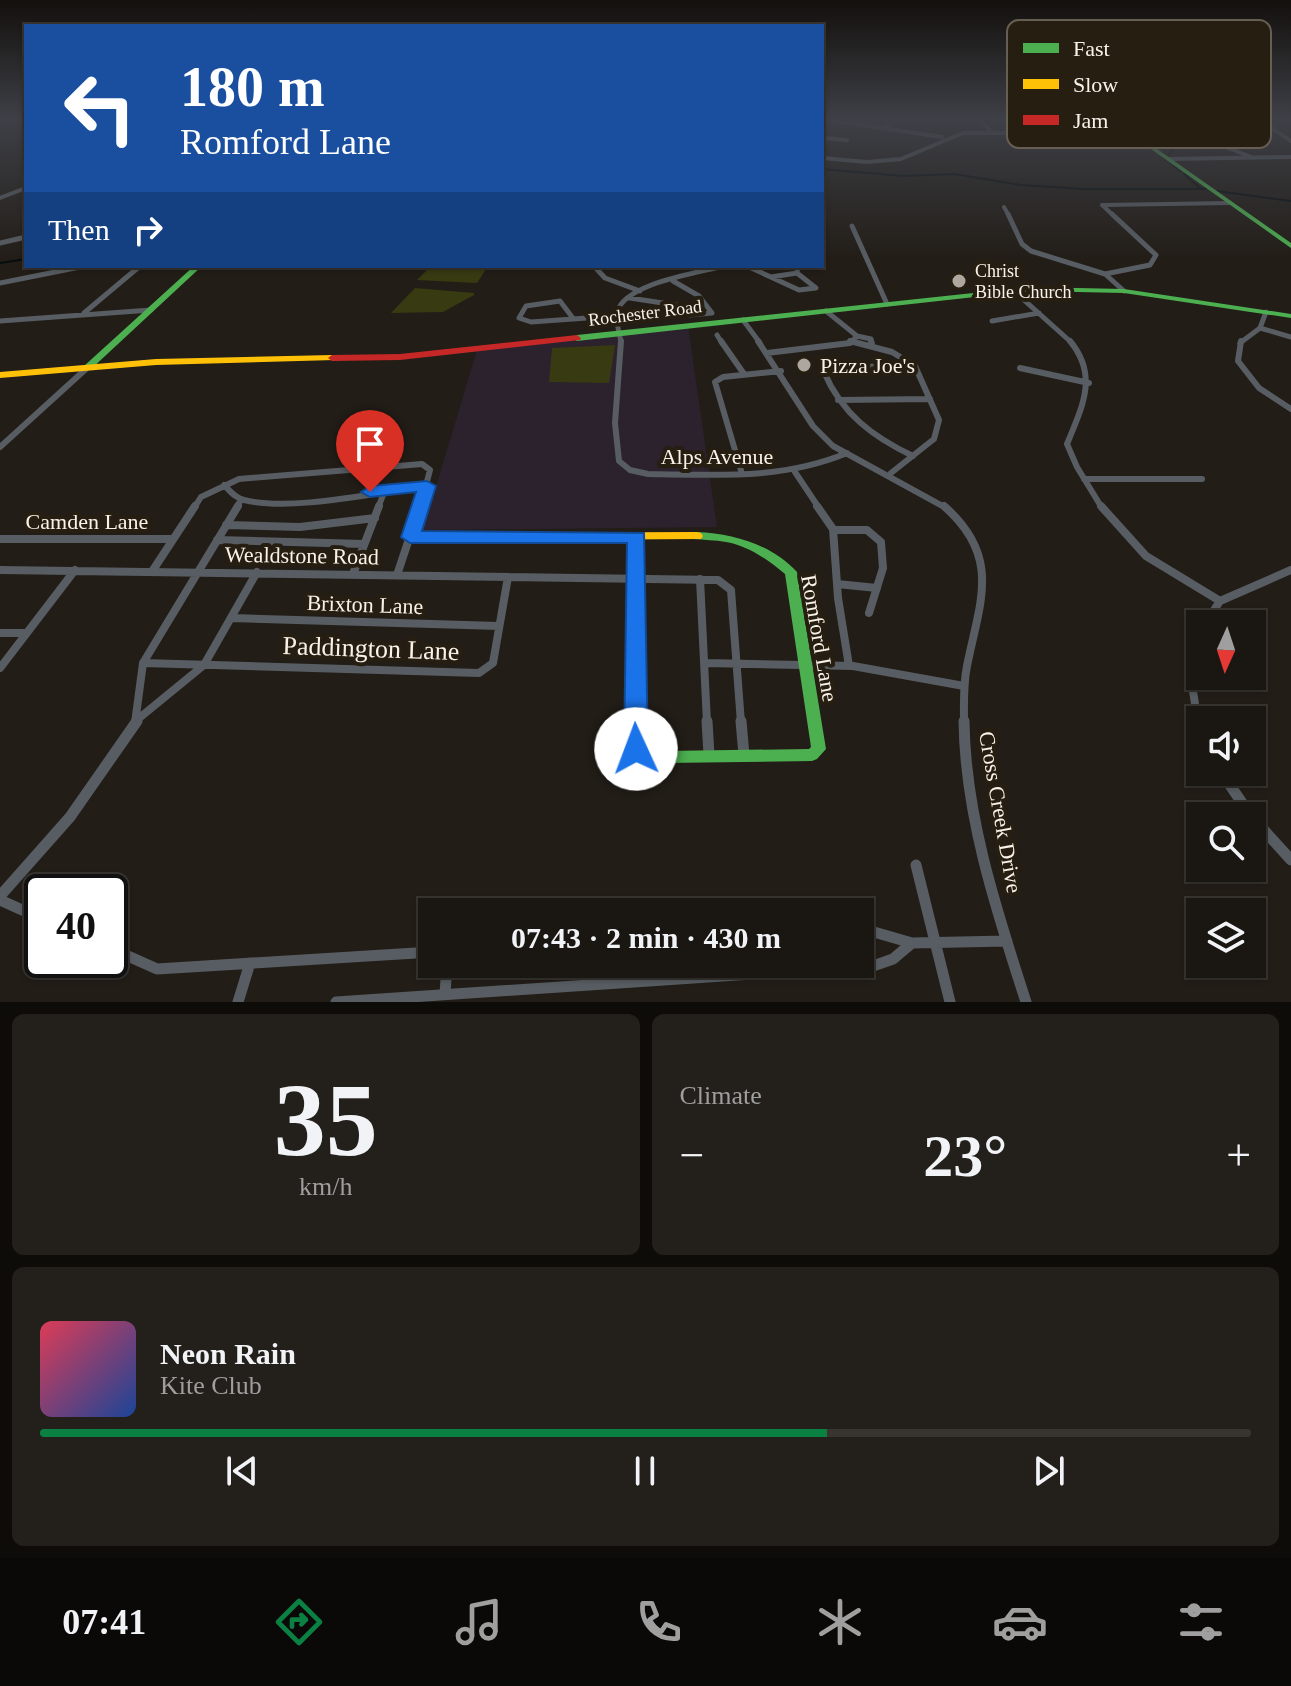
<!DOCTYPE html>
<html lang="en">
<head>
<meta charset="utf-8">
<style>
  :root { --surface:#1a1611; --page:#231f1a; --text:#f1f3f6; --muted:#9f9f9f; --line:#383531; --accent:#0b8043 }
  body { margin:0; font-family:Georgia,serif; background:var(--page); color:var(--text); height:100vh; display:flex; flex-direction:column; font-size:30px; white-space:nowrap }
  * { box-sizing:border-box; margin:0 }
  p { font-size:26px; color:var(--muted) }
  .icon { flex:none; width:44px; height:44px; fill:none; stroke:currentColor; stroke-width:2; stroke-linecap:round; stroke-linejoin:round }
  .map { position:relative; height:1002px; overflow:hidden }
  .panel { display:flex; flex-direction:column; gap:12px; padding:12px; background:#0e0c09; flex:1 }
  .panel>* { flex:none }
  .hud { position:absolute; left:24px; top:24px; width:800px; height:244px; border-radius:0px; box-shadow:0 2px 6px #0004,0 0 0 2px var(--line); background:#1a4fa0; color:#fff; overflow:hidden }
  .needle { width:52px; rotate:183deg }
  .tools { position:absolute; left:1186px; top:610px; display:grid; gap:16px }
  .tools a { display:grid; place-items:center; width:80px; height:80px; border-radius:0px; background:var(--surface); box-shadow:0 2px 6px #0004,0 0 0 2px var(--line); font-size:40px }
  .speed { position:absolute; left:24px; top:874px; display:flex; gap:16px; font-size:40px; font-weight:700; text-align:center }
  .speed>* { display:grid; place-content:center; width:104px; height:104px; border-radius:50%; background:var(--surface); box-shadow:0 2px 6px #0004,0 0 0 2px var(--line); line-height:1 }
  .speed .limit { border:4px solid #111; border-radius:12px; background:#fff; color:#111 }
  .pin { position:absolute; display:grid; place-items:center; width:68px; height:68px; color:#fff; margin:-82px -34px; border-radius:50% 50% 50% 0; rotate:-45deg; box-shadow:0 0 8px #0007 }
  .pin .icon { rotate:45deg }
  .me { position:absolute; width:88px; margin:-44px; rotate:358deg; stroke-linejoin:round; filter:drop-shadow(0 0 6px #0008) }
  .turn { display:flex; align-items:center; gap:28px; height:168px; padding:0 24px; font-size:36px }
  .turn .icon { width:104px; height:104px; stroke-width:2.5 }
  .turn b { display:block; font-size:56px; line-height:68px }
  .then { display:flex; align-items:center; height:76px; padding:0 24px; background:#0003; gap:16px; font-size:30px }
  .big { font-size:60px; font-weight:700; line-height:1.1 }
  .panel .widget { flex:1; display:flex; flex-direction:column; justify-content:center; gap:12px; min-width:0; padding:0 28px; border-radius:12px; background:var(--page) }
  .panel .dial { align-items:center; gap:0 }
  .dial b { font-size:104px; line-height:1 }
  .song { display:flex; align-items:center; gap:24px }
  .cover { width:96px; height:96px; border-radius:12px; background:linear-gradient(135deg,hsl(350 70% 55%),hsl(220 70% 35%)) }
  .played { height:8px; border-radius:4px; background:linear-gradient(90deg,var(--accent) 65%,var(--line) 65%) }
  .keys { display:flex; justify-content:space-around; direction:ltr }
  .heat { display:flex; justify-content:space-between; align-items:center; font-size:44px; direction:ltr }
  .panel .tiles { flex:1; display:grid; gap:12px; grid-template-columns:1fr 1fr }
  .widget:last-child { grid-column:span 2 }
  .trip { position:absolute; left:418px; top:898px; width:456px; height:80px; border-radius:0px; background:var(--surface); box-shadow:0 2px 6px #0004,0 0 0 2px var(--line); font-weight:700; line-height:80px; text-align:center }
  .menu { display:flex; height:128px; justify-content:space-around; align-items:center; background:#0a0907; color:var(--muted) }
  .menu .icon { width:56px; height:56px }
  .menu .active { color:var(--accent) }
  .menu b { font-size:36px; color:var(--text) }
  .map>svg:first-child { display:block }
  .industrial { fill:#2b222e }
  .green { fill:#383a12 }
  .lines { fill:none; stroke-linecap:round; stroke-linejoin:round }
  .stream { stroke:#060e0f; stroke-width:2 }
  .street-far4 { stroke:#575d62; stroke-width:4 }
  .street-far3 { stroke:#575d62; stroke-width:5 }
  .street-far2 { stroke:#575d62; stroke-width:6 }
  .street-far1 { stroke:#575d62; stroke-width:8 }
  .street { stroke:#575d62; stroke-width:11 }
  .fast { fill:#4caf50; fill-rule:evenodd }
  .slow { fill:#ffc107; fill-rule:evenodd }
  .jam { fill:#c62828; fill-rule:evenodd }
  .route { fill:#1a73e8; stroke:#114b97; stroke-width:2 }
  .poi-dot { fill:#ada7a0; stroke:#271e12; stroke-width:3 }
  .labels { text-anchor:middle; stroke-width:8; stroke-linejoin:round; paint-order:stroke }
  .far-poi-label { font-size:18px; fill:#f8f2e9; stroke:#271e12; text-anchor:start }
  .far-street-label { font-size:18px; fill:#f8f2e9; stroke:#271e12 }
  .poi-label { font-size:22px; fill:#f8f2e9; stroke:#271e12; text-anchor:start }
  .street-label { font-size:22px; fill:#f8f2e9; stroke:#271e12 }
  .near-street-label { font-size:26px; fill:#f8f2e9; stroke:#271e12 }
  .key { fill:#271e12; stroke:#665e52; stroke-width:2 }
  .key-label { font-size:22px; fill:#f8f2e9 }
</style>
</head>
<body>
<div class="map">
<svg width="1291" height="1002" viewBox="0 0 1291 1002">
  <rect width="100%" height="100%" fill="#221d17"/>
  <path class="industrial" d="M688,326l29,201 -294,3 54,-180z"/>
  <path class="green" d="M431,266h57l-11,17 -60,-3z
    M415,288l59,5v2l-31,17 -52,1z
    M615,345l-6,38 -60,-1 3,-34z"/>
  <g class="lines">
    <path class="stream" d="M1199,131l23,-5 -2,-8
      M1169,154l4,-3 -3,-7 23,-6
      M1163,157l17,14
      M822,169l81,7 51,-2 67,11 62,4h123
      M1184,174l16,14
      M1217,191l74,10
      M0,263l26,-4"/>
    <path class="street-far4" d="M978,118l14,14
      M1165,118l22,14 67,26
      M1257,118l34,23
      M822,119l120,18
      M1049,122l13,10
      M886,127l10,-9
      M822,138l25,2
      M822,158l45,4 34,-3 62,-26h167
      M1169,159l122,-2
      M0,198l26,-10
      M1102,205l12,11
      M1102,205l128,-2
      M1004,207l5,9"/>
    <path class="street-far3" d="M1008,214l14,30 9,7 74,23
      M1112,214l44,41 -6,10 -45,9 19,17
      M852,226l35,78
      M0,243l26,-6
      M594,266l11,12 35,13
      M747,266l52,24 17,-2 -19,-15 1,-7
      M771,277l26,-4
      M0,283l85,-17
      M1014,291l58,52
      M630,298l52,8 8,9 22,-2 -13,-17 -26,-15
      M826,311l31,25
      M84,313l56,-47
      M572,317l-12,-16 -34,5 -7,12 12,4 84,-6
      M743,320l17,23
      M0,321l151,-11
      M992,321l47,-8
      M1260,328l31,9
      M717,335l5,8
      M857,336l14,3 1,4
      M621,343c-1,-10 -6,-21 -4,-31 8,-29 81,-39 106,-46
      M850,343l7,-7
      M1240,343l20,-15 6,-16"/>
    <path class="street-far2" d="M621,341l-6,82 4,38 11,9 18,4c69,1 134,6 199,-21
      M721,341l23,33
      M758,341l55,85 20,20 113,62
      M850,341l42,11 23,14 24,54 -5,19 -43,34
      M871,341l1,4
      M1070,341c29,35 12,66 -3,103l10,23 25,41
      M1241,341l-3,20 21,27 32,21
      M767,353l83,-10
      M1020,368l69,15
      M838,400l92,-1
      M0,447l87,-79
      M913,456c-40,-19 -71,-42 -89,-84l29,-5 61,-1
      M795,472l24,36
      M742,474l-27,-92 8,-5 58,-6
      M1084,479h118
      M224,485c6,6 11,13 20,15 48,12 133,-8 183,-14
      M194,508l7,-11 38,-18 183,-15 8,6 -10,38
      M236,508l5,-8
      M378,508l7,-18"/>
    <path class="street-far1" d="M817,506l16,23 5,69 11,68
      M944,506c58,51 36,95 23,160 -4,19 -3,38 -3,57
      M1101,506l45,50 74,45
      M226,525l74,2 75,-9
      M833,530h34l14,12 2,26 -14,45
      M0,539h173
      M217,540l147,4
      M0,570l718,10 13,10 10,133
      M153,570l42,-64
      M353,574l26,-68
      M397,575l23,-69
      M700,579l7,144
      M837,584l40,4
      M231,618l268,8
      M1205,624l15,-23 71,-31
      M0,633h26
      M143,663l336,10 14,-10 15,-86
      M706,663l147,3 111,20
      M0,668l75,-98
      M138,719l66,-54 53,-93
      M135,723l8,-60 95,-157
      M1198,723l-8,-51 10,-41"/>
    <path class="street" d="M707,721l2,34
      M741,721l3,34
      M964,721c1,95 33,191 62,281
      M1198,721l2,11
      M1221,772l30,44
      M1252,817l39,43
      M916,865l34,137
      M0,896l70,-79 67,-96
      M0,900l42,19
      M860,928l52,15 95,-2
      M110,948l47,21 275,-17
      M643,964l1,17
      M445,994l2,-30
      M238,1002l12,-39
      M336,1002l537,-36 20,-7 19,-16"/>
    <path class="fast" d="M1107,118h6l178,125v5z
      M194,266h8l-112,104h-6v-4z
      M1030,287l94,2 167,25v4l-167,-25 -94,-2 -453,50 -4,-3 4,-3z
      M697,532c37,2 74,12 100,40l29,177 -9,10 -5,2 -148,2c-15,-1 -27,0 -35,-14l2,-212 6,-4 6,4v210l4,3 17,1 145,-2 2,-2 -26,-173c-17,-14 -36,-28 -59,-32 -11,-2 -22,-2 -33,-3l-2,-3 2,-3z"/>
    <path class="slow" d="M332,355l4,3 -1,2 -179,5 -156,13v-6l156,-13z
      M697,532l4,1 2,3 -2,3 -291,2 -6,-4 6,-4z"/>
    <path class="jam" d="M577,335l4,3 -1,2 -180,20 -68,1 -4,-3 4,-3 68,-1z"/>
  </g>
  <linearGradient id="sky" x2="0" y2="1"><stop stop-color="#13100d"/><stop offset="0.46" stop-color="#3e4047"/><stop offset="1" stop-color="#3e4047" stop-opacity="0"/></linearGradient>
  <rect width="1291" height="259" fill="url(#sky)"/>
  <path class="route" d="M427,481l9,5 -14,45 222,2 4,216 -3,7 -9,3 -9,-3 -3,-7 3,-206h-217l-9,-6 15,-45 -46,5 -9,-5 9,-6z"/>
  <g class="poi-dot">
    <circle cx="959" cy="281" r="8"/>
    <circle cx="804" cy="365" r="8"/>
  </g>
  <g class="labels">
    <g class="far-poi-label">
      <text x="975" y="277">Christ<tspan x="975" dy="21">Bible Church</tspan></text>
    </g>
    <g class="far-street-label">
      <text transform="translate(645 313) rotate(-7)" y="6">Rochester Road</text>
    </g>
    <g class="poi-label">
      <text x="820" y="373">Pizza Joe's</text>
    </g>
    <g class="street-label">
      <text x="717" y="464">Alps Avenue</text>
      <text x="87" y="529">Camden Lane</text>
      <text transform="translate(302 555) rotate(1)" y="8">Wealdstone Road</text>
      <text transform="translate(365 604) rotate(2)" y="8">Brixton Lane</text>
      <text transform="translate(820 638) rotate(80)" y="8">Romford Lane</text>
      <text transform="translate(1001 812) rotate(80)" y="8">Cross Creek Drive</text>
    </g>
    <g class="near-street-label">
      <text transform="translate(371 648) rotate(2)" y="9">Paddington Lane</text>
    </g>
  </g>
  <rect x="1007" y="20" width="264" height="128" rx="12" class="key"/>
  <rect x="1023" y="43" width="36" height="10" fill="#4caf50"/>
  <rect x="1023" y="79" width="36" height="10" fill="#ffc107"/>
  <rect x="1023" y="115" width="36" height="10" fill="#c62828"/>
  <g class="key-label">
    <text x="1073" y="56">Fast</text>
    <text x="1073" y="92">Slow</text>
    <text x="1073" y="128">Jam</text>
  </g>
</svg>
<div class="tools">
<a><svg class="needle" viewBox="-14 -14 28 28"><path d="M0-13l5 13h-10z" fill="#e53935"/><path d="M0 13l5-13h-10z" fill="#9f9f9f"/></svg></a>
<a><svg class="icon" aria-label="sound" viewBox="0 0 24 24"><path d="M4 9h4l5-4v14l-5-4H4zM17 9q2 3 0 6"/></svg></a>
<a><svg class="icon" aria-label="search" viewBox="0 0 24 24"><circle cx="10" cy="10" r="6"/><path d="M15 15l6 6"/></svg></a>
<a><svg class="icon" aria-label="layers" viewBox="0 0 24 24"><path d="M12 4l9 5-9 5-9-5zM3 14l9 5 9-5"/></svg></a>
</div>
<div class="speed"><div class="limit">40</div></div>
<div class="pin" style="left:370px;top:492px;background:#d93025"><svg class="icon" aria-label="arrive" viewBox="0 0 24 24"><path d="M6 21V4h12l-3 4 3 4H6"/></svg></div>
<svg class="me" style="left:636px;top:749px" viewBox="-20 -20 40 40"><circle r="19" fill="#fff"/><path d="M0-13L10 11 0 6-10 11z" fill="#1a73e8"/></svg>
<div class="trip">07:43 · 2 min · 430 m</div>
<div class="hud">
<div class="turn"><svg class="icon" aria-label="left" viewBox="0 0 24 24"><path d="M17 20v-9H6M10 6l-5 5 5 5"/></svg><div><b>180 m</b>Romford Lane</div></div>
<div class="then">Then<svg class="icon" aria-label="right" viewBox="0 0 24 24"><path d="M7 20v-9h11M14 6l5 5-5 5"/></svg></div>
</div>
</div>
<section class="panel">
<div class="tiles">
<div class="widget dial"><b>35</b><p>km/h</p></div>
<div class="widget"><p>Climate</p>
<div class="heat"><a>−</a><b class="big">23°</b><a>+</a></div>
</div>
<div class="widget">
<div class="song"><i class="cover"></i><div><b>Neon Rain</b><p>Kite Club</p></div></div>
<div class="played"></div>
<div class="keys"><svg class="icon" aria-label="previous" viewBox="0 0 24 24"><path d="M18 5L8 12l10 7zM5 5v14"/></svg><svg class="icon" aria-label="pause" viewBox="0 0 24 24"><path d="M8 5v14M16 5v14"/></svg><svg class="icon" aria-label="next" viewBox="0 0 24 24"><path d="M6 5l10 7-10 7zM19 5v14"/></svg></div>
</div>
</div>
</section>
<nav class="menu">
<b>07:41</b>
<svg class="icon active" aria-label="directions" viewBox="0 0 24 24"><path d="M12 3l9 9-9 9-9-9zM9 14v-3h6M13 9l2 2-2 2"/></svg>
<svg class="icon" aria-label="music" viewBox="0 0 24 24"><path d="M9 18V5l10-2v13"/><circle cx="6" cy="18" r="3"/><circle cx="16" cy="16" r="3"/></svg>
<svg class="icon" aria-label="phone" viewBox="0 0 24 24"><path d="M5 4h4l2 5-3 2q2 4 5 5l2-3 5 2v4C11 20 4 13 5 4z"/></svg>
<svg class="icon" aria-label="climate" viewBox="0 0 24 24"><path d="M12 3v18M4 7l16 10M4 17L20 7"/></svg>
<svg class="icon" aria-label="car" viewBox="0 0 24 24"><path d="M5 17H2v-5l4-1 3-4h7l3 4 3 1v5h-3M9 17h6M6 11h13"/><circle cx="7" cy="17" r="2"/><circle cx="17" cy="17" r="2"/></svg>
<svg class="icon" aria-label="filters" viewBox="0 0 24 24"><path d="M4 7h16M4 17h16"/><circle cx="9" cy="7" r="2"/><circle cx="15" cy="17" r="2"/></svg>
</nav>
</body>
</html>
